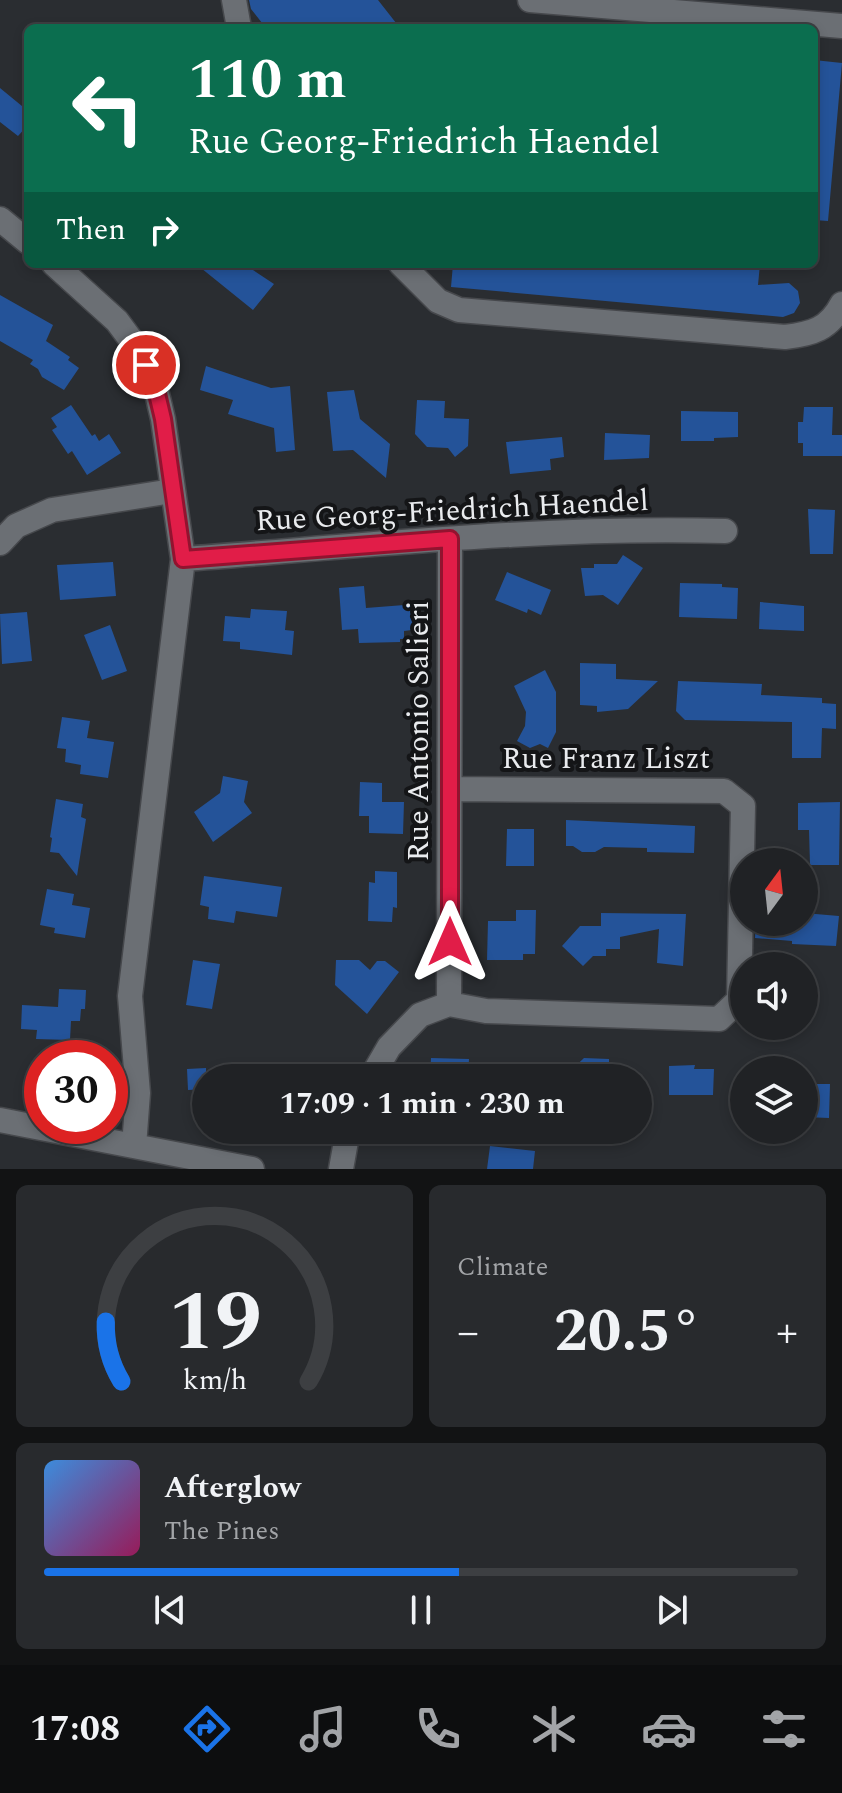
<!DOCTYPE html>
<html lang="en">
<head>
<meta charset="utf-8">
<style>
  :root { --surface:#202225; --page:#282a2d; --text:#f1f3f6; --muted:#a2a4a7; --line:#3d3f42; --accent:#1a73e8 }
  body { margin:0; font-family:Spectral,serif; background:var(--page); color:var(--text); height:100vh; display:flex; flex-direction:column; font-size:30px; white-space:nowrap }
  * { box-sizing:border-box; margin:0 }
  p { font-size:26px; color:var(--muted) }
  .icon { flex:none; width:44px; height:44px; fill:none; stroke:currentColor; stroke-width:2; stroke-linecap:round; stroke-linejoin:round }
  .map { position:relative; height:1169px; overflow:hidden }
  .drawer { display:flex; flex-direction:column; gap:16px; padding:16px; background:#121314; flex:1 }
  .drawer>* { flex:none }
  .guide { position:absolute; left:24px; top:24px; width:794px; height:244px; border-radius:12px; box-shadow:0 4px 12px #0003,0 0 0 2px var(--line); background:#0b6e4f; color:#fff; overflow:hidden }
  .needle { width:52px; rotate:15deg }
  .tools { position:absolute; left:730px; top:848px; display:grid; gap:16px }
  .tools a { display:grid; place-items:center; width:88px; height:88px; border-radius:50%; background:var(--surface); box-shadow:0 4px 12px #0003,0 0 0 2px var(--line); font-size:40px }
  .speed { position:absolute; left:24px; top:1040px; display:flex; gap:16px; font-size:40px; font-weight:700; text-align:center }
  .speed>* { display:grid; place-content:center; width:104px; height:104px; border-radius:50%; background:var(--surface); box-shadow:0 4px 12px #0003,0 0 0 2px var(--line); line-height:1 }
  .speed .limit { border:12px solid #d22; background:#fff; color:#111 }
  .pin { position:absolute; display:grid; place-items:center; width:68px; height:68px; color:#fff; margin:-34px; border:4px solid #fff; border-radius:50%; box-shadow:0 2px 8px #0007 }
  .me { position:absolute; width:88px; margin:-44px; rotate:0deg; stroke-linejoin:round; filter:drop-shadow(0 0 6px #0008) }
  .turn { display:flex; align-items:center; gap:28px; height:168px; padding:0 32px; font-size:36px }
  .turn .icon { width:104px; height:104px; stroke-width:2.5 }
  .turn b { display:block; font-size:56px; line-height:68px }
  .then { display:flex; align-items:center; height:76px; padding:0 32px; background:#0003; gap:16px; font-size:30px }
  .big { font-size:60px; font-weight:700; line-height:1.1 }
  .drawer .widget { flex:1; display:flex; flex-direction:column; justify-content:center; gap:12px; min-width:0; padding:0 28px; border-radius:12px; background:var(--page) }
  .drawer .dial { align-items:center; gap:0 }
  .dial svg { height:208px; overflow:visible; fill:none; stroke:var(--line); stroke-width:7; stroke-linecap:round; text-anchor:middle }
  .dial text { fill:var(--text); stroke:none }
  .song { display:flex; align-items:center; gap:24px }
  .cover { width:96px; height:96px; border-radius:12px; background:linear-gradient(135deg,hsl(210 70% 55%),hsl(330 70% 35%)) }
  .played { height:8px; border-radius:4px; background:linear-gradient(90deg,var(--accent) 55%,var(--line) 55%) }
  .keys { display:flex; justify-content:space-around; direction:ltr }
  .heat { display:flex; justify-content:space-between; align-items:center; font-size:44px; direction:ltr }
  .drawer .tiles { flex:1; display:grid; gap:16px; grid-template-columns:1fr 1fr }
  .widget:last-child { grid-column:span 2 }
  .trip { position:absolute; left:192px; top:1064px; width:460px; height:80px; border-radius:40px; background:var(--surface); box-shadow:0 4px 12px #0003,0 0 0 2px var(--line); font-weight:700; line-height:80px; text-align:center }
  .menu { display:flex; height:128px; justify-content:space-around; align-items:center; background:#0d0e0f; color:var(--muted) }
  .menu .icon { width:56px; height:56px }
  .menu .current { color:var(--accent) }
  .menu b { font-size:36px; color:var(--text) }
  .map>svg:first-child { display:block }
  .building { fill:#245399 }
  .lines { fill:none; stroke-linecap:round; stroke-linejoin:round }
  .minor-casing { stroke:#46484c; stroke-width:27 }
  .minor { stroke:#6b6f74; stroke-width:24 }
  .route-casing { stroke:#92132f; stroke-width:20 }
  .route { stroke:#e11d48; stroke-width:14 }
  .labels { text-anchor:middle; stroke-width:8; stroke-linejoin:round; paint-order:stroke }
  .street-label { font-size:30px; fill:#e9ebee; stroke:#141517 }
</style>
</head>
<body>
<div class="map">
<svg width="842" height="1169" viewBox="0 0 842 1169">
  <rect width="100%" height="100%" fill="#2a2d31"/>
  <path class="building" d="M249,0h129l22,28h-134l-15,-19z
    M814,60l28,3 -14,158 -14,-1z
    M0,88l28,23v14l-10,11 -18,-14z
    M196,264h48l30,20 -21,26z
    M453,264h307l-2,21 31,-2 9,8 2,12 -6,10 -11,4 -332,-30z
    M0,295l53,30 -7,16 24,16 -2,3 11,8 -15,22 -22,-13 -4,-8 -8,-5 3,-4 -33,-19z
    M206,366l65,22 19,-2 5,64 -19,2 -2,-24 -46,-14 5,-14 -33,-10z
    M354,390l6,29 30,25 -4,34 -33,-28 -20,1 -6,-59z
    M417,400l28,1 -1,17 25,1 -1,27 -13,11 -7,-9 -21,-1 -12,-13z
    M71,405l21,31 3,-2 4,7 10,-7 12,19 -34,22 -15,-24 -4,3 -16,-24 5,-3 -6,-9z
    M804,407h29l-1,28h10v21h-39v-13h-5v-21h5z
    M681,411l57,1v25l-24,1v3h-33z
    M605,433l45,2 -1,23 -45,2z
    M562,437l2,20 -14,2 1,11 -41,4 -4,-32z
    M808,509l27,1 -2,44h-23z
    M623,555l20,13 -25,37 -15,-10 -18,1 -4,-28h13v-4h23z
    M113,562l3,34 -56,4 -3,-35z
    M507,572l44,18 -10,25 -13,-6 -1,4 -32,-13z
    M680,583l42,1v3l16,1 -1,31 -58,-2z
    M364,586l2,22 51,-4 3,25 -16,2v8h-4v3l-41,1 -1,-14 -16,1 -3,-42z
    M760,602l44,4v25l-45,-2z
    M251,609l36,2 -2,19 9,1 -2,24 -52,-6v-7l-17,-1 2,-25 25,2z
    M27,612l5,49 -30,3 -2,-50z
    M110,625l17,46 -25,9 -18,-45z
    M580,663l36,1v15l42,2 -30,28 -31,3v-6l-17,-1z
    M545,670l11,22v40l-8,16 -8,-4 -10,4 -13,-7 8,-15 1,-14 -12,-26z
    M678,681l84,3 -1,11 61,3v5l14,1v25l-14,-1 -1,30h-29v-36l-107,-2 -9,-9z
    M62,717l28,4 -3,17 27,4 -6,36 -28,-4 1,-9 -16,-3 1,-13 -9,-1z
    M223,776l25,5 -4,21 8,11 -39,29 -19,-30 26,-19z
    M360,782l22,1v19h22l-1,32 -34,-1v-17h-10z
    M56,799l27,5 -2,13 5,2 -9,57 -18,-23 -9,-1 2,-14 -2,-1z
    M840,802l-1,63h-29l-1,-35h-11v-27z
    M566,820l129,6 -1,27 -47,-1v-4l-43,-1 -9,5h-13l-9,-6h-7z
    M507,829h27v37h-28z
    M375,871l22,1v36l-4,-1 -1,15 -24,-1 1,-39 6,1z
    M204,876l78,11 -5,30 -41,-6 -2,12 -26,-4 1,-12 -9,-2z
    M47,889l27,5 -2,11 18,3 -5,30 -31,-5 1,-5 -15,-3z
    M516,910h20l-1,44h-12v6h-36l1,-39h28z
    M601,913l85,1 -3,52 -26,-3 2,-34 -39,8v12h-14v7h-13l-10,10 -21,-20 18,-20h21z
    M804,913l35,3 -3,30 -44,-2v-3l-37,-3 1,-16h48z
    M193,960l27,4 -8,45 -26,-4z
    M336,960h23l11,10 7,-9h8l14,11 -32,42 -32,-29z
    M59,989l27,1 -1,19h-4l-1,12h-9l-1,19 -34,-1 1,-9 -16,-1 1,-24 36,2z
    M431,1058l38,1 -1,19h-38z
    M584,1058l25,1v19h-46z
    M695,1065l-1,4h20l-1,26h-44v-29z
    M206,1068v21l-18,1 -1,-21z
    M804,1084h26l-1,34 -25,-1z
    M490,1146l45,5 -2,18h-46z"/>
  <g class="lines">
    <defs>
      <path id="minor" d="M234,0l5,28
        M530,0l312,26
        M0,219l28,23
        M54,264l63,57 20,27 17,33 9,38 20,140 -53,437 8,97 -4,53
        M401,264l37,37 21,9 326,27c27,-3 44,-8 57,-33
        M0,543l16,-17 36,-16 120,-19
        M183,559c180,-13 361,-33 542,-28
        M449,1004l37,7 233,8 20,-19 4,-194 -19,-15 -273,-2
        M371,1078l18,-31 31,-32 29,-11 1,-465
        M0,1120l252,49
        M341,1169l7,-39"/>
    </defs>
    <use href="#minor" class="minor-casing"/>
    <use href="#minor" class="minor"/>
  </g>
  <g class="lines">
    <defs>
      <path id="route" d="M146,365l8,16 9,38 20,140 267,-20v403"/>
    </defs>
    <use href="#route" class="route-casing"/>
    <use href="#route" class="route"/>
  </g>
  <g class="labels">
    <g class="street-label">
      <text transform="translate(452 510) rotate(-3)" y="10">Rue Georg-Friedrich Haendel</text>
      <text transform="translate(418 731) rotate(-90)" y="10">Rue Antonio Salieri</text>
      <text x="606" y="768">Rue Franz Liszt</text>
    </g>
  </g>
</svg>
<div class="tools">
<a><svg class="needle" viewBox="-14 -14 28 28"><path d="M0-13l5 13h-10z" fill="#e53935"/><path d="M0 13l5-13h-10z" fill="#a2a4a7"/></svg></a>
<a><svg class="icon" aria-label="sound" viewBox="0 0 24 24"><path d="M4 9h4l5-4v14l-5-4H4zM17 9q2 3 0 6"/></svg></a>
<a><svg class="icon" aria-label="layers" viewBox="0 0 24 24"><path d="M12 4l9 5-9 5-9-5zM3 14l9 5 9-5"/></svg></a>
</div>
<div class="speed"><div class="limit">30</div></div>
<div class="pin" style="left:146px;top:365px;background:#d93025"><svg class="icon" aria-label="arrive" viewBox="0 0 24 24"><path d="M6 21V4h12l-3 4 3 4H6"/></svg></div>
<svg class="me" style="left:450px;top:942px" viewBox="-20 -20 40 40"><path d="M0-17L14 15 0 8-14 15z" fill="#e11d48" stroke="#fff" stroke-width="4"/></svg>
<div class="trip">17:09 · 1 min · 230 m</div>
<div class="guide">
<div class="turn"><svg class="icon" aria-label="left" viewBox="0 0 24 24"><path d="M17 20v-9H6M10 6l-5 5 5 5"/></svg><div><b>110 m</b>Rue Georg-Friedrich Haendel</div></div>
<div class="then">Then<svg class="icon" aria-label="right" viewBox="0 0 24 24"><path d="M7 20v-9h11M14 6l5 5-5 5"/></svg></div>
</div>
</div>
<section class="drawer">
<div class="tiles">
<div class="widget dial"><svg viewBox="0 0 100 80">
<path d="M14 69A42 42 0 1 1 86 69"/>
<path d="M14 69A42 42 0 0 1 8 46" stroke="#1a73e8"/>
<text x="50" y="56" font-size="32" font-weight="700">19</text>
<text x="50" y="72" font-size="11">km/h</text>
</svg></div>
<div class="widget"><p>Climate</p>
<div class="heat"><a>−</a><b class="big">20.5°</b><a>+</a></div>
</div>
<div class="widget">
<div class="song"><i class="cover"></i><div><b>Afterglow</b><p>The Pines</p></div></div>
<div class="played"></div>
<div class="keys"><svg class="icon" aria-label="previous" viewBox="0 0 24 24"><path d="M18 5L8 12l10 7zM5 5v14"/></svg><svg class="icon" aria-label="pause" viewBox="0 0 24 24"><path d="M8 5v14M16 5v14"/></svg><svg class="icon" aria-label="next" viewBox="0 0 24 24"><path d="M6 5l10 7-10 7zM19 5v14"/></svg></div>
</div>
</div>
</section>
<nav class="menu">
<b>17:08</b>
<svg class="icon current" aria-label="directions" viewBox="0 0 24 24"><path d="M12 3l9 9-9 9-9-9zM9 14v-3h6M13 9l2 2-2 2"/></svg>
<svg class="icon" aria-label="music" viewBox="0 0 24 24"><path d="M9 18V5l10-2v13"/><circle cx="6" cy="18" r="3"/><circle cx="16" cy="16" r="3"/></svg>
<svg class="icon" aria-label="phone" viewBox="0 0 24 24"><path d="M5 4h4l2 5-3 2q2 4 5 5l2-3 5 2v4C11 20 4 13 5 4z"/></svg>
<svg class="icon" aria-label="climate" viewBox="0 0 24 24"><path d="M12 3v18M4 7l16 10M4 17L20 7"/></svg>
<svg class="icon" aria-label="car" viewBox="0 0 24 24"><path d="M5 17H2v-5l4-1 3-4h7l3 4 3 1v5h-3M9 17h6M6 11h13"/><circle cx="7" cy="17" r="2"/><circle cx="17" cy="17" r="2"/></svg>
<svg class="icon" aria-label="filters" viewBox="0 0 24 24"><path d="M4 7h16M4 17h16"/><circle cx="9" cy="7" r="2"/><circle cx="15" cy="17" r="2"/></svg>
</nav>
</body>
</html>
